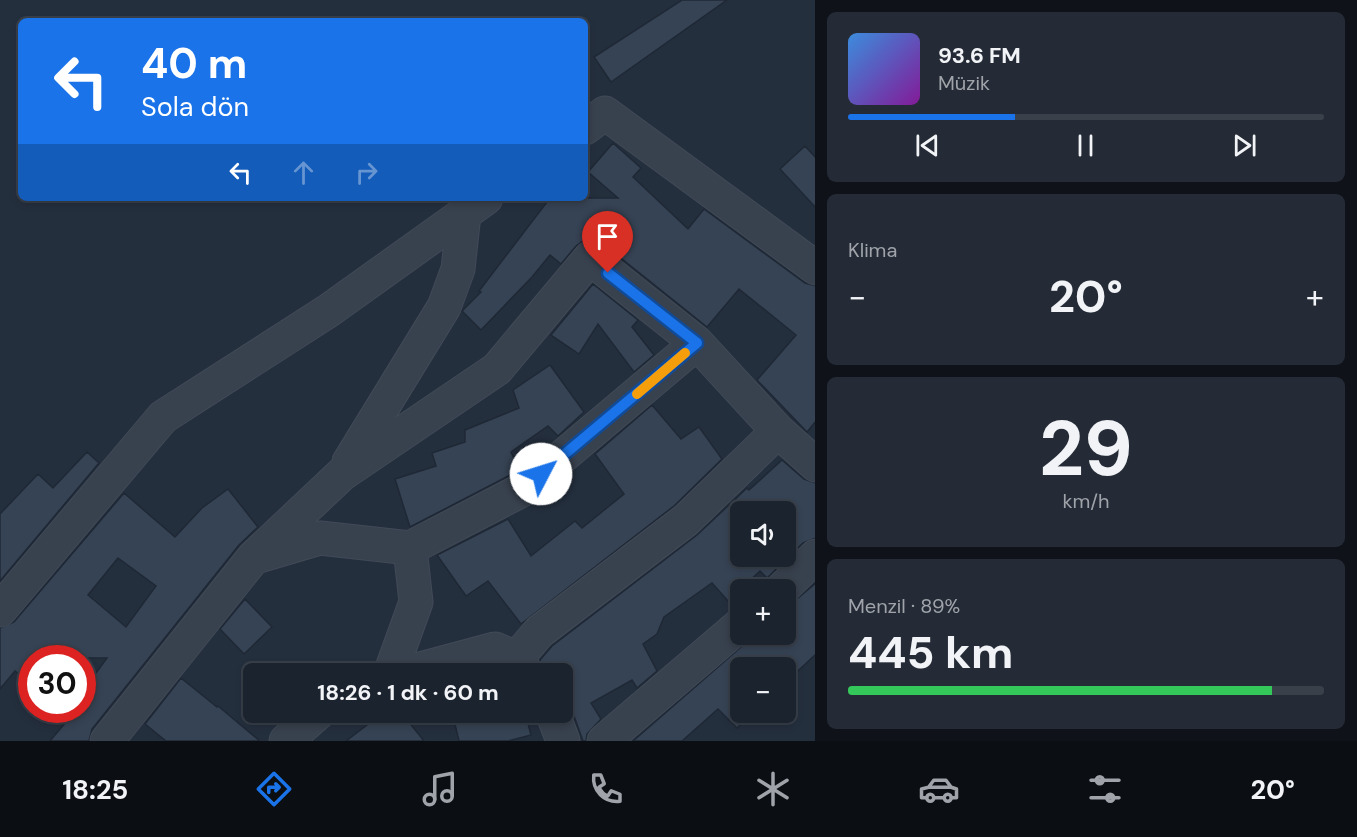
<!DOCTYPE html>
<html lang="tr">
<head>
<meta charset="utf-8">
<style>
  :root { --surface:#1b232e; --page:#242b36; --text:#f1f3f6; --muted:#a0a4aa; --line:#39404a; --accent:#1a73e8 }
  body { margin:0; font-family:"DM Sans",sans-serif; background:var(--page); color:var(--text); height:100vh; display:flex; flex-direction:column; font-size:22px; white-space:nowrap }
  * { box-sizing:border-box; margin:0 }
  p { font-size:20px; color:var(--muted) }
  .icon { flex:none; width:33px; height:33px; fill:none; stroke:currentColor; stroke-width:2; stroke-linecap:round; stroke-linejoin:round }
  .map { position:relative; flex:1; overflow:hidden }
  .panel { display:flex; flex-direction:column; gap:12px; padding:12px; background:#0f1319; width:542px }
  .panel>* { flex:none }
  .hud { position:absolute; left:18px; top:18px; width:570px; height:183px; border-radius:9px; box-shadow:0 3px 9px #0003,0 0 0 2px var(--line); background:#1a73e8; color:#fff; overflow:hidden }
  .tools { position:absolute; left:730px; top:501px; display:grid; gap:12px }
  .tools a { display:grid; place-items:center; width:66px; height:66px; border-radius:9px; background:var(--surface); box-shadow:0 3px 9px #0003,0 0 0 2px var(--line); font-size:30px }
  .speed { position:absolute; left:18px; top:645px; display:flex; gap:12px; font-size:30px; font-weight:700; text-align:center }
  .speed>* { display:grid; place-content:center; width:78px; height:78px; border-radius:50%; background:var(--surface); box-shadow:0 3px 9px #0003,0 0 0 2px var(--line); line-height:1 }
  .speed .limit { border:9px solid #d22; background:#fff; color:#111 }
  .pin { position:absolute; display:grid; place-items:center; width:51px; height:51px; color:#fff; margin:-62px -26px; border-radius:50% 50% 50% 0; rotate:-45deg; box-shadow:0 0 6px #0007 }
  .pin .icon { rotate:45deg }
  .me { position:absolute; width:66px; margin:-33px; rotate:50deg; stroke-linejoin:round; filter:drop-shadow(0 0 4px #0008) }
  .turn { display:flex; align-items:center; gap:21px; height:126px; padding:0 24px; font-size:27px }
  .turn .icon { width:78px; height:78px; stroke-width:2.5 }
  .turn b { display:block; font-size:42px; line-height:51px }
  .lanes { display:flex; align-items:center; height:57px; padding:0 24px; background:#0003; justify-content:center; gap:30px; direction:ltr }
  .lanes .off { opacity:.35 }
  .big { font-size:45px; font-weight:700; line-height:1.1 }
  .panel .card { flex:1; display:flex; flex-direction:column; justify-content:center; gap:9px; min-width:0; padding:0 21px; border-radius:9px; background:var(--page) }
  .panel .dial { align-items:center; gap:0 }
  .dial b { font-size:78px; line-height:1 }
  .song { display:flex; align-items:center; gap:18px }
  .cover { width:72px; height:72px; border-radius:9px; background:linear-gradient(135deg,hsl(210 70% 55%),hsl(290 70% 35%)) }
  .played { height:6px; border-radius:3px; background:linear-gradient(90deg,var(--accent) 35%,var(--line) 35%) }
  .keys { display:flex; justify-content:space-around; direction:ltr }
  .heat { display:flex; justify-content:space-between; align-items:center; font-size:33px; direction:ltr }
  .charge { height:9px; border-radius:4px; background:linear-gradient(90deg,#34c759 89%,var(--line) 0) }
  .trip { position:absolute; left:243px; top:663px; width:330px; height:60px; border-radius:9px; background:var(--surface); box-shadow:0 3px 9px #0003,0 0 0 2px var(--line); font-weight:700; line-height:60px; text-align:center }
  .menu { display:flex; height:96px; justify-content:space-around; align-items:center; background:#0b0e12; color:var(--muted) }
  .menu .icon { width:42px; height:42px }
  .menu .active { color:var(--accent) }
  .menu b { font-size:27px; color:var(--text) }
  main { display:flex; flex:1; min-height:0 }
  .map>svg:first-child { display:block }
  .building { fill:#364354; stroke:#1f2835; stroke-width:1.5; fill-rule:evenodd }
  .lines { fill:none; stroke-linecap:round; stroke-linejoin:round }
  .minor-casing { stroke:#414a57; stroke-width:35 }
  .minor { stroke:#38414e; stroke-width:33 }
  .route-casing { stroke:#114b97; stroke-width:15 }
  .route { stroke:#1a73e8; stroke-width:10 }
  .slow { stroke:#f59e0b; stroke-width:10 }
</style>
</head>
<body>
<main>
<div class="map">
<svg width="816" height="741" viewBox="0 0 816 741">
  <rect width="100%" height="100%" fill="#242f3e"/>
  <path class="building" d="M682,0h45l-116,82 -17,-25z
    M613,143l28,25 -8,9 55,52 16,-20 101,74 11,3v135l-9,11 -50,-52 39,-45 -57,-46 -32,38 -105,-84 -10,-4 -9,2 -7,5 -15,18 -11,-9 -18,22 -51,53 -19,-19 19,-19 -2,-1 71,-93h68l-30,-26z
    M805,146l11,12v50l-36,-39z
    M593,284l45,36 -6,7 22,28 -20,17 -36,-48 -19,30 -28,-19z
    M550,365l34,47 -26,24 -10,-10 -37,26 8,17 -5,4 -104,54 -15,-48 41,-13 -4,-13 33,-11v-12l54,-22 -6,-18z
    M652,405l29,34 18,-12 23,32 -48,47 -153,118 -33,-43 -22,15 -29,-41 71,-36 23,37 44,-35 7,7 42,-34 -29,-40z
    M87,452l12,11 -99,118v-67l38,-40 15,14z
    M782,460l22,19 12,4v55l-13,5 -36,35 -7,-7 -32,30 -16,-18 -48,34 -7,17 -14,10 14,27 -20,17 -5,-8 -41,23 10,16 -14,15 -1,7h-3l-13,-36 -8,-8v-23h-16l-6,-14 12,-14 145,-111 50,-47 2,2zM741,512h45v44h-45z
    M228,489l30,38 -19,18 -147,184 -3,12h-39l26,-31h6v-18l25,-34h-75v26l-17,-13 -15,18v-61l14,-6 110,-129 51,44 27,-29zM118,558l38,28 -30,41 -38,-32z
    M816,583v71l-30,28v-14h-45v44h12l-16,16 -19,-19 -36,32h-49l123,-107h30v-26z
    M245,599l27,28 -28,27 -24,-25z
    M181,678l36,29 1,-1 42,35h-94l-21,-17z
    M384,712h17l23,29h-78z
    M452,712h73l6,23 -23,6h-49z"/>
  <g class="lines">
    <defs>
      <path id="minor" d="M585,128l20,-15 211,155
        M349,462l95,-155 14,-38 6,-55
        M410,548l114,-59 173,-146
        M259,556l61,-18 90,10 6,54 -26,72
        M781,590l35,-34
        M0,610l163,-193 165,-106 158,-113
        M517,658l22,-26 147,-112 92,-89
        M402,674l93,-25 22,9 10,16
        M552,712l11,29
        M107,741l147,-184 88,-83 155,-105 93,-111 107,85 81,88 38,34
        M286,741l33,-29
        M604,741l137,-117"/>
    </defs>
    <use href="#minor" class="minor-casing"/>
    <use href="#minor" class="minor"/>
  </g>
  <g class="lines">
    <defs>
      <path id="route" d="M541,474l156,-131 -89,-70"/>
    </defs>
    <use href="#route" class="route-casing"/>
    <use href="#route" class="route"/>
    <path class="slow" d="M637,394l48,-41"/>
  </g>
</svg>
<div class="tools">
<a><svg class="icon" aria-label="sound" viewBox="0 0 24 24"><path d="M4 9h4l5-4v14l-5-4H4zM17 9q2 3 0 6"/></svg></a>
<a>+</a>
<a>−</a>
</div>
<div class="speed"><div class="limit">30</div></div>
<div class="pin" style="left:608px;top:273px;background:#d93025"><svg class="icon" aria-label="arrive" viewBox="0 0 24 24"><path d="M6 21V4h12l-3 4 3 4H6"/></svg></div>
<svg class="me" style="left:541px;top:474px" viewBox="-20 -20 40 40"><circle r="19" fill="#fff"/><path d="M0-13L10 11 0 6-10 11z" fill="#1a73e8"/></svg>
<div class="trip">18:26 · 1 dk · 60 m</div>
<div class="hud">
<div class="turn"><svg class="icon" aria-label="left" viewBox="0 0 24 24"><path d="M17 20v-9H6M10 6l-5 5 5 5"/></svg><div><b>40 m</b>Sola dön</div></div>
<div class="lanes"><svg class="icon" aria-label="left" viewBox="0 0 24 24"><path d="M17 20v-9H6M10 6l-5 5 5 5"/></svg><svg class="icon off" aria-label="ahead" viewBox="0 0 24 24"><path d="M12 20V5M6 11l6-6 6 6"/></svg><svg class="icon off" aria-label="right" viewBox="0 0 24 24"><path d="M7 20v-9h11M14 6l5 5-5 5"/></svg></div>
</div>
</div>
<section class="panel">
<div class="card">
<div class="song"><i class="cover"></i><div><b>93.6 FM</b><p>Müzik</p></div></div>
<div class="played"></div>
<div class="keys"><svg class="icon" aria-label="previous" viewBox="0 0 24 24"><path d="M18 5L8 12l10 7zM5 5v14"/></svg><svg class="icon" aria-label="pause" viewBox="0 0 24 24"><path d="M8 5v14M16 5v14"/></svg><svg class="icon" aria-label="next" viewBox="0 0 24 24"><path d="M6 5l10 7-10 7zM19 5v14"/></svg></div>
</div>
<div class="card"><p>Klima</p>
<div class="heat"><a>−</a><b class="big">20°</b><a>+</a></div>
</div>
<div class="card dial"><b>29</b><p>km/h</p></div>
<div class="card"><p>Menzil · 89%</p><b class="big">445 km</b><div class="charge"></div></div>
</section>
</main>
<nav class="menu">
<b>18:25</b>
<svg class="icon active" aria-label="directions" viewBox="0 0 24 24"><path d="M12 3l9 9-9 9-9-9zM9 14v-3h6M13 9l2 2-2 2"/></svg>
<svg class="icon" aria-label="music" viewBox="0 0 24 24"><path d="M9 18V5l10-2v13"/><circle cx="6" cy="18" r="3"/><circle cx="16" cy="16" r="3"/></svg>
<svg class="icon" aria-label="phone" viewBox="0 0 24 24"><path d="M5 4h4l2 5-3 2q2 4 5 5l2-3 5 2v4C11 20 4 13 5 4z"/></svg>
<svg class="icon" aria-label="climate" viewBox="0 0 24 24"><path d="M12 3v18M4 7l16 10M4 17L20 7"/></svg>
<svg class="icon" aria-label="car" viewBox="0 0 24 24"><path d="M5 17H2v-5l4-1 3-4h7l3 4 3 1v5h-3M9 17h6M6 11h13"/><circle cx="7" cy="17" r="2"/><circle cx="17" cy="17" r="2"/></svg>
<svg class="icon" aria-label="filters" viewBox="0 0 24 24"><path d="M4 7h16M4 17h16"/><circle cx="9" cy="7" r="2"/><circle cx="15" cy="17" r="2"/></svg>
<b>20°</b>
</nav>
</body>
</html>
